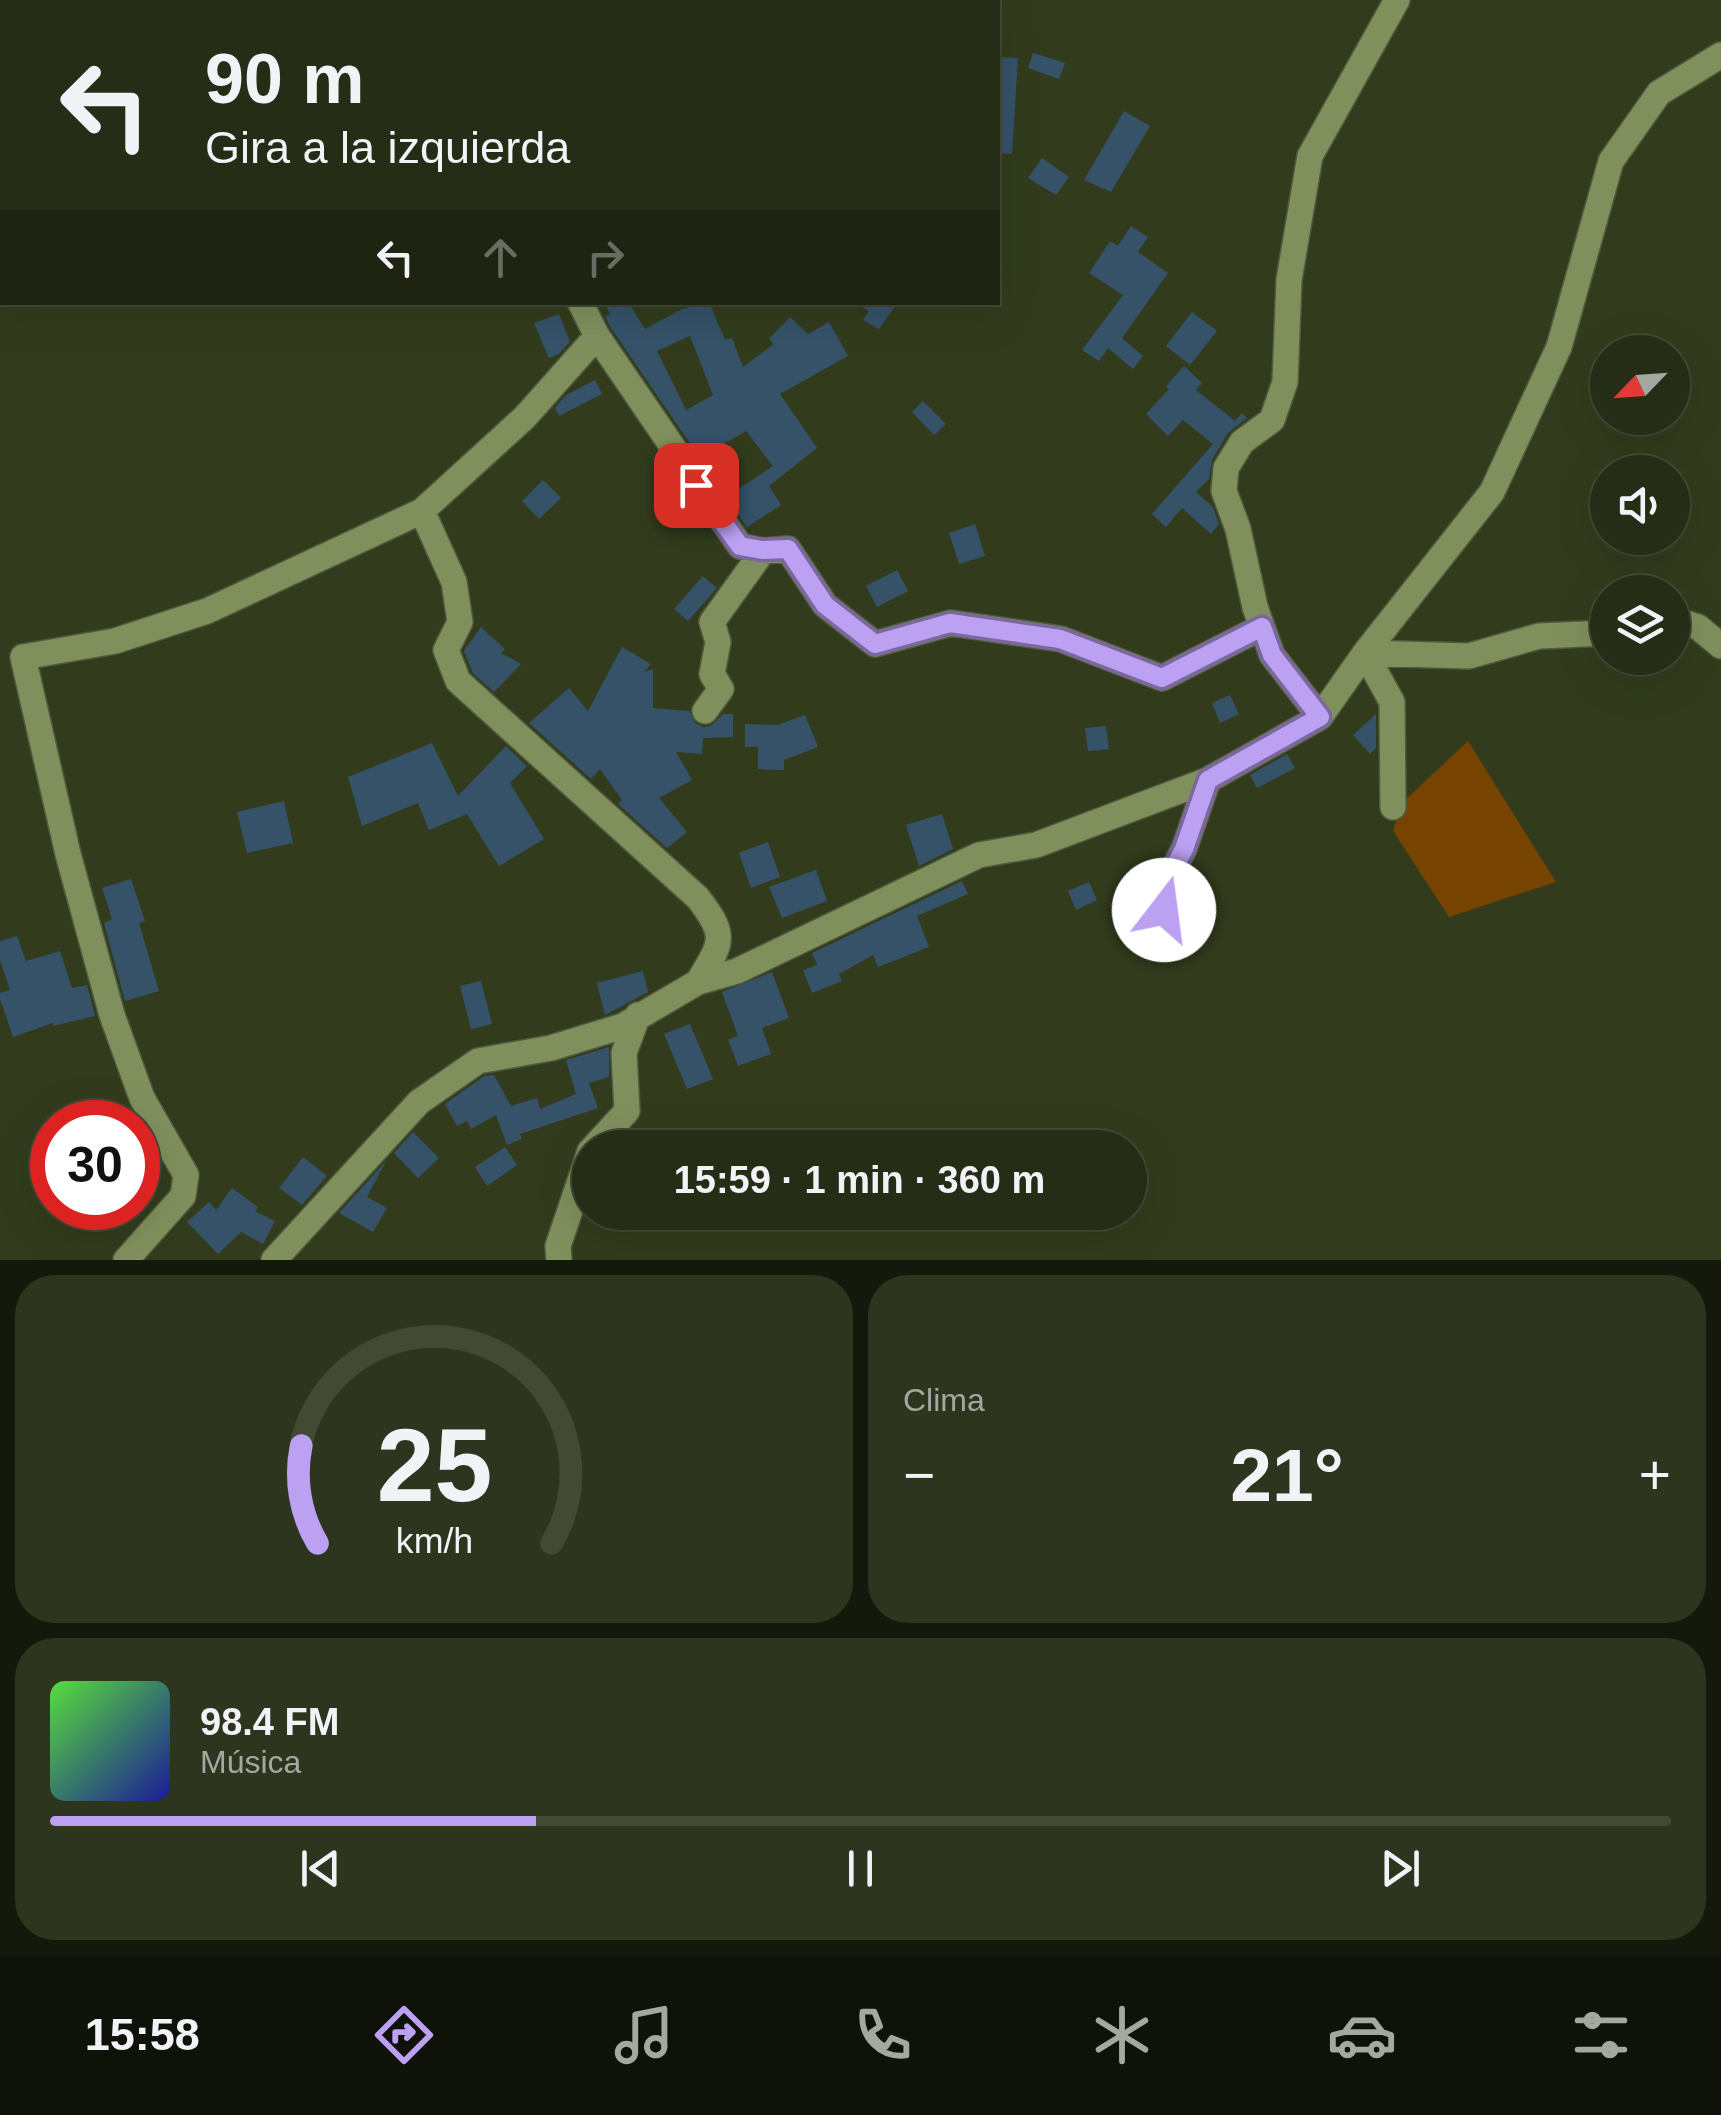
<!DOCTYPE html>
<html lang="es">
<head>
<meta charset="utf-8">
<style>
  :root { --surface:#262d16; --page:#2e351f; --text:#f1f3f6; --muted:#a4a8a1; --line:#424935; --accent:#bca0f2 }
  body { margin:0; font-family:Helvetica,sans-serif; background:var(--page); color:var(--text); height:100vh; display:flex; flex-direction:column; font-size:38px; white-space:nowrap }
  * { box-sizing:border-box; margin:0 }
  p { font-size:32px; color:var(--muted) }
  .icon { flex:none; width:55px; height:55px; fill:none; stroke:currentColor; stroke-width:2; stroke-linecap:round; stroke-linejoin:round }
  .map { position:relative; height:1260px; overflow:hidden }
  .panel { display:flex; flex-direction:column; gap:15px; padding:15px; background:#15190c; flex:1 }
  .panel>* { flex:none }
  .top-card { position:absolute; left:0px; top:0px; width:1000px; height:305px; box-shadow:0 10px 40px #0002,0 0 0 2px var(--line); background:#262d16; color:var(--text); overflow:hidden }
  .needle { width:65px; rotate:245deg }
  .tools { position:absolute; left:1590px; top:335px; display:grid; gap:20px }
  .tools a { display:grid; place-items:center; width:100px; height:100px; border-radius:50%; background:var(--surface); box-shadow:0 10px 40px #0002,0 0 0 2px var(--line); font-size:50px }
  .speed { position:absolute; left:30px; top:1100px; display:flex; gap:20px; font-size:50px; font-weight:700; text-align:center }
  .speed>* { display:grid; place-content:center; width:130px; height:130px; border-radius:50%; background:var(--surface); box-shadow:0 10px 40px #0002,0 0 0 2px var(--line); line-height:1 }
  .speed .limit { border:15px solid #d22; background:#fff; color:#111 }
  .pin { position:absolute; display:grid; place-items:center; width:85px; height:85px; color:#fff; margin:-42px; border-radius:20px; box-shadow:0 5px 15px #0006 }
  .me { position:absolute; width:110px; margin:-55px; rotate:15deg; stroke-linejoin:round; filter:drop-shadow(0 0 8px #0008) }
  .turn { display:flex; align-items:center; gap:35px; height:210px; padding:0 40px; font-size:45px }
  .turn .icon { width:130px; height:130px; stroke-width:2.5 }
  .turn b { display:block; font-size:70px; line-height:85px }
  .lanes { display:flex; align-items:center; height:95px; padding:0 40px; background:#0003; justify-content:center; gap:50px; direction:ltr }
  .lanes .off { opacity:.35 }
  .big { font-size:75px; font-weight:700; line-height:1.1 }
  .panel .tile { flex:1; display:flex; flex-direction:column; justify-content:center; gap:15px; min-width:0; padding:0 35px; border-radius:40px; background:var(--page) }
  .panel .dial { align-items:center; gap:0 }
  .dial svg { height:260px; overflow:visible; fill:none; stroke:var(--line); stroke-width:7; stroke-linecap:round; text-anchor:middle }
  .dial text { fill:var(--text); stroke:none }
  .song { display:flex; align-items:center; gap:30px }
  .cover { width:120px; height:120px; border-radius:15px; background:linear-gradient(135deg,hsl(110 70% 55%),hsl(240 70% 35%)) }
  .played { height:10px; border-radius:5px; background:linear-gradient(90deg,var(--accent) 30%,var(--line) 30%) }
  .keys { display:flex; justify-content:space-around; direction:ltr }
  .heat { display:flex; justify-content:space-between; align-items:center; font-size:55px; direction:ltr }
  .panel .tiles { flex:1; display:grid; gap:15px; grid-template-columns:1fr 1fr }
  .tile:last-child { grid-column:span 2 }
  .trip { position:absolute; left:572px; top:1130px; width:575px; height:100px; border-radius:50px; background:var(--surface); box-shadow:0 10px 40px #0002,0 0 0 2px var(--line); font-weight:700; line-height:100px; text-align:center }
  .dock { display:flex; height:160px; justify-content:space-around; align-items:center; background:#0f1209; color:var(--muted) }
  .dock .icon { width:70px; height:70px }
  .dock .on { color:var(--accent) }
  .dock b { font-size:45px; color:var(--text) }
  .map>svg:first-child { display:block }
  .green { fill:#774300 }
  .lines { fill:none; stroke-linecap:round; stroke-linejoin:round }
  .river { stroke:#4a0521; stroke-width:35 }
  .building { fill:#355269; fill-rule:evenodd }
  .minor-casing { stroke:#505a3d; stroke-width:28 }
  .minor { stroke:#80905d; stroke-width:25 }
  .route-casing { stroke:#7a689d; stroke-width:25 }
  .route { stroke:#bca0f2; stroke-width:18 }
</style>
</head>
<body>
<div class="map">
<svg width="1721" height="1260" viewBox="0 0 1721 1260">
  <rect width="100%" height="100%" fill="#323c1d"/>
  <path class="green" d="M1468,741l88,141 -107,35 -56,-86 8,-27z"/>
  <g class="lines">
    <path class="river" d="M133,2l1,-2
      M0,55l2,-1"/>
  </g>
  <path class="building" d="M1033,53l32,10 -6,16 -31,-11z
    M1000,57l18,1 -6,96 -14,-1z
    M1124,111l26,15 -39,66 -27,-12z
    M1042,158l27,19 -13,18 -28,-17z
    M1131,226l17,11 -10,15 30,21 -46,65 21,18 -10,13 -25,-21 -9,13 -17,-11 41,-55 -34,-22 21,-32 8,5z
    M604,302h24l17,27 37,-20 27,-7 16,38 7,-2 11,29 31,-23 -5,-5 21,-22 18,17 21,-12 19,34 -68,38 37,54 -48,38 12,19 -34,22 -21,-30 47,-31 -27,-35 -46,27 -89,-130 -6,-11 5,-3zM690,336l23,59 -27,15 -29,-59z
    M853,302h45l-19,27 -16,-9 6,-9z
    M1192,312l25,19 -27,34 -24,-19z
    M559,314l11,28 -11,12 -10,4 -15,-35z
    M1184,366l18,17 -6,7 39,31 7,-8 5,5 -19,15 -16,27 -3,19 -13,13 17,15 6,17 -8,10 -29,-26 -16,19 -14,-13 61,-70 -30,-24 -15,16 -22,-22 23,-25 -3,-3z
    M595,380l7,14 -43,22 -4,-8 11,-13z
    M923,401l23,23 -12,11 -22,-23z
    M543,480l18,18 -22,21 -17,-18z
    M975,524l10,32 -26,8 -10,-31z
    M897,570l11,21 -31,16 -11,-21z
    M703,576l14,12 -29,33 -14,-12z
    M481,627l24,22 -4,4 20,11 -27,28 -21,-19 -9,-22z
    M622,647l29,17 -7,8 9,-3v39l36,3 6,12 9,4 8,-2 11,-11h10v23l-30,1 -1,16 -26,-2 16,28 -33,18 28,34 -20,16 -49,-44 4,-4 -22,-31 -9,10 -62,-56 40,-35 19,23z
    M1230,695l9,19 -19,9 -8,-20z
    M1376,714v34l-6,6 -17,-19z
    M805,715l13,32 -34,13v10l-26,-1v-22h-13v-23l33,1z
    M1106,726l3,23 -21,2 -3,-23z
    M432,743l26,53 48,-50 21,20 -17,17 34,56 -45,27 -32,-52 -38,16 -11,-27 -56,23 -14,-49z
    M1287,754l8,14 -38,20 -7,-13z
    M284,801l9,42 -46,10 -10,-41z
    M942,814l11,35 -34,17 -13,-41z
    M768,842l12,35 -29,11 -12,-35z
    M816,870l11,31 -45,17 -13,-31z
    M131,879l14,42 -6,2 20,68 -34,10 -21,-78 8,-4 -10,-31z
    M962,881l6,13 -51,22 12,31 -51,20 -5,-12 -34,19 3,7 -30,12 -9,-23 14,-5 -5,-12z
    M1089,882l8,18 -21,10 -8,-19z
    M17,936l9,25 34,-10 12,37 15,-3 8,31 -42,10v-3l-40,14 -13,-38v-6l10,-3 -10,-30v-19z
    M643,971l5,21 -43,23 -8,-32z
    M772,972l17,46 -27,10 9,26 -33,12 -10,-26 10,-4 -16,-44z
    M481,981l11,43 -21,5 -11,-43z
    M690,1024l23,55 -26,10 -23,-55z
    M609,1047v30l-20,6 9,25 -78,26 2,5 -15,6 -11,-30 -25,14 -4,-8 -10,5 -12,-22 39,-28 10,-1 17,31 26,-8 3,11 36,-15 -10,-34z
    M413,1132l26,26 -21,20 -24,-25z
    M505,1147l12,18 -30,21 -12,-19z
    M303,1157l24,19 -25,29 -23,-17z
    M386,1161l-19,36 20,11 -14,24 -34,-19z
    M232,1188l26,19 -3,4 20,10 -12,23 -22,-12 -23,22 -31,-32 22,-20 7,8z"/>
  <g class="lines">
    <defs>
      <path id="minor" d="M431,0l2,2
        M580,302l17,34 143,210 23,5 25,-2 37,56 50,39 76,-21 110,16 101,39 100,-51
        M422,511l32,71 6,40 -14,28 12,31 240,217c30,39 24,44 0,84
        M1672,619l26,8 23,19
        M1365,653l104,3 70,-20 69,-3
        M1365,653l27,49 1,105
        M705,711l16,-22 -9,-15 6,-32 -6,-20 51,-71
        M1320,717l-48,-62 -17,-48 -17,-78 -14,-38 2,-23 16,-26 30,-22 13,-38 4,-102 21,-124 87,-156
        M1167,930l-5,-40 22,-41 24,-69
        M593,1148l34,-37 -3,-58 14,-38
        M126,1260l57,-64 3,-21 -44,-77 -30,-83 -44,-161 -45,-197 92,-16 92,-30 215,-100 103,-94 72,-81
        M274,1260l145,-158 59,-41 73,-13 72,-22 75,-44 39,-11 242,-116 57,-10 172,-65 112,-63 45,-64 127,-161 67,-145 52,-186 48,-68 62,-38
        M559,1260l-1,-14 32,-95"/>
    </defs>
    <use href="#minor" class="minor-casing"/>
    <use href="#minor" class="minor"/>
  </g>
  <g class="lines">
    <defs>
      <path id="route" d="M696,485l44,61 22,4 26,-1 37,56 50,39 75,-21 110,16 102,39 100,-51 10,28 48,62 -112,63 -24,69 -22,41 2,20"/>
    </defs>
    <use href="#route" class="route-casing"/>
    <use href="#route" class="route"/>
  </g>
</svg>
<div class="tools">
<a><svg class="needle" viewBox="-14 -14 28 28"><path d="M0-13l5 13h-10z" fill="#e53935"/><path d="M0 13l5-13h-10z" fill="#a4a8a1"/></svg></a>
<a><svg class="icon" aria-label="sound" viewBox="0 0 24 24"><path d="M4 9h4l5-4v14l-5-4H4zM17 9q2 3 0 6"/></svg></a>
<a><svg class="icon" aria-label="layers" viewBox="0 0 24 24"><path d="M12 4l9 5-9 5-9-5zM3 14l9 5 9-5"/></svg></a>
</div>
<div class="speed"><div class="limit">30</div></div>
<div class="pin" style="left:696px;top:485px;background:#d93025"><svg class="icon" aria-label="arrive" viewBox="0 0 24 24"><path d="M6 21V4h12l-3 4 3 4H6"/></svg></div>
<svg class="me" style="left:1164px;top:910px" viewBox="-20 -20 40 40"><circle r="19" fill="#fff"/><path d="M0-13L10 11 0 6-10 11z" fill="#bca0f2"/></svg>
<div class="trip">15:59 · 1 min · 360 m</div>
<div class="top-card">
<div class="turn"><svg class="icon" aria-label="left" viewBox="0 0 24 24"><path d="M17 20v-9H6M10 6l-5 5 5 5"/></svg><div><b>90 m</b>Gira a la izquierda</div></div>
<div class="lanes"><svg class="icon" aria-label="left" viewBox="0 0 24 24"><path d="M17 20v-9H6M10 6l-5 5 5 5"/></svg><svg class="icon off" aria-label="ahead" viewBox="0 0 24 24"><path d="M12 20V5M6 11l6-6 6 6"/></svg><svg class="icon off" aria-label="right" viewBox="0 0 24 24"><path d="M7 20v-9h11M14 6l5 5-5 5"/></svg></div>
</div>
</div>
<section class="panel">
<div class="tiles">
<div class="tile dial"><svg viewBox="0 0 100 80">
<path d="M14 69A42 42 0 1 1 86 69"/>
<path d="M14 69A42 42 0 0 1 9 39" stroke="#bca0f2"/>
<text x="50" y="56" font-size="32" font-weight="700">25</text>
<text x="50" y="72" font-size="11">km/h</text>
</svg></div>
<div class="tile"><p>Clima</p>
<div class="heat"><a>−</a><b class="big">21°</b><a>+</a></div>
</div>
<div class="tile">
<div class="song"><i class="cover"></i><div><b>98.4 FM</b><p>Música</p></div></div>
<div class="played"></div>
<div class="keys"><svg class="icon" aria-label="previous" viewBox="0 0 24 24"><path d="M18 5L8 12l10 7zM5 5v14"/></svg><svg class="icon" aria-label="pause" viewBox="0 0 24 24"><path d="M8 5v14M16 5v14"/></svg><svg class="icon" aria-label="next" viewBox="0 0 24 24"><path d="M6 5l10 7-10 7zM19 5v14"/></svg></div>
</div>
</div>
</section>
<nav class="dock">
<b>15:58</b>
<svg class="icon on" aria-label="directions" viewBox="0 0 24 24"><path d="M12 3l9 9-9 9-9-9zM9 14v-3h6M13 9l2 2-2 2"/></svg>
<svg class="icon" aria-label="music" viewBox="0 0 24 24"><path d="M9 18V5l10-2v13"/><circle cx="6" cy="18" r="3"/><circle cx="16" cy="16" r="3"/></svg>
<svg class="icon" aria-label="phone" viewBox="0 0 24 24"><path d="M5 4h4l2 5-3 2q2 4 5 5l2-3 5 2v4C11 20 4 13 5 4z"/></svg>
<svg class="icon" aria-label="climate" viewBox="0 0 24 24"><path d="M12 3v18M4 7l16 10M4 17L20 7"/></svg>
<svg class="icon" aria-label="car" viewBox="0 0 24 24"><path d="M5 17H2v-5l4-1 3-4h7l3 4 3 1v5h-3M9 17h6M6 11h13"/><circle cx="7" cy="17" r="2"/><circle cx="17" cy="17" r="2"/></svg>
<svg class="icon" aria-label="filters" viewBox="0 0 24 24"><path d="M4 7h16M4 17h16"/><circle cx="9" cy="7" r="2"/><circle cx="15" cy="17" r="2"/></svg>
</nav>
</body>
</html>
